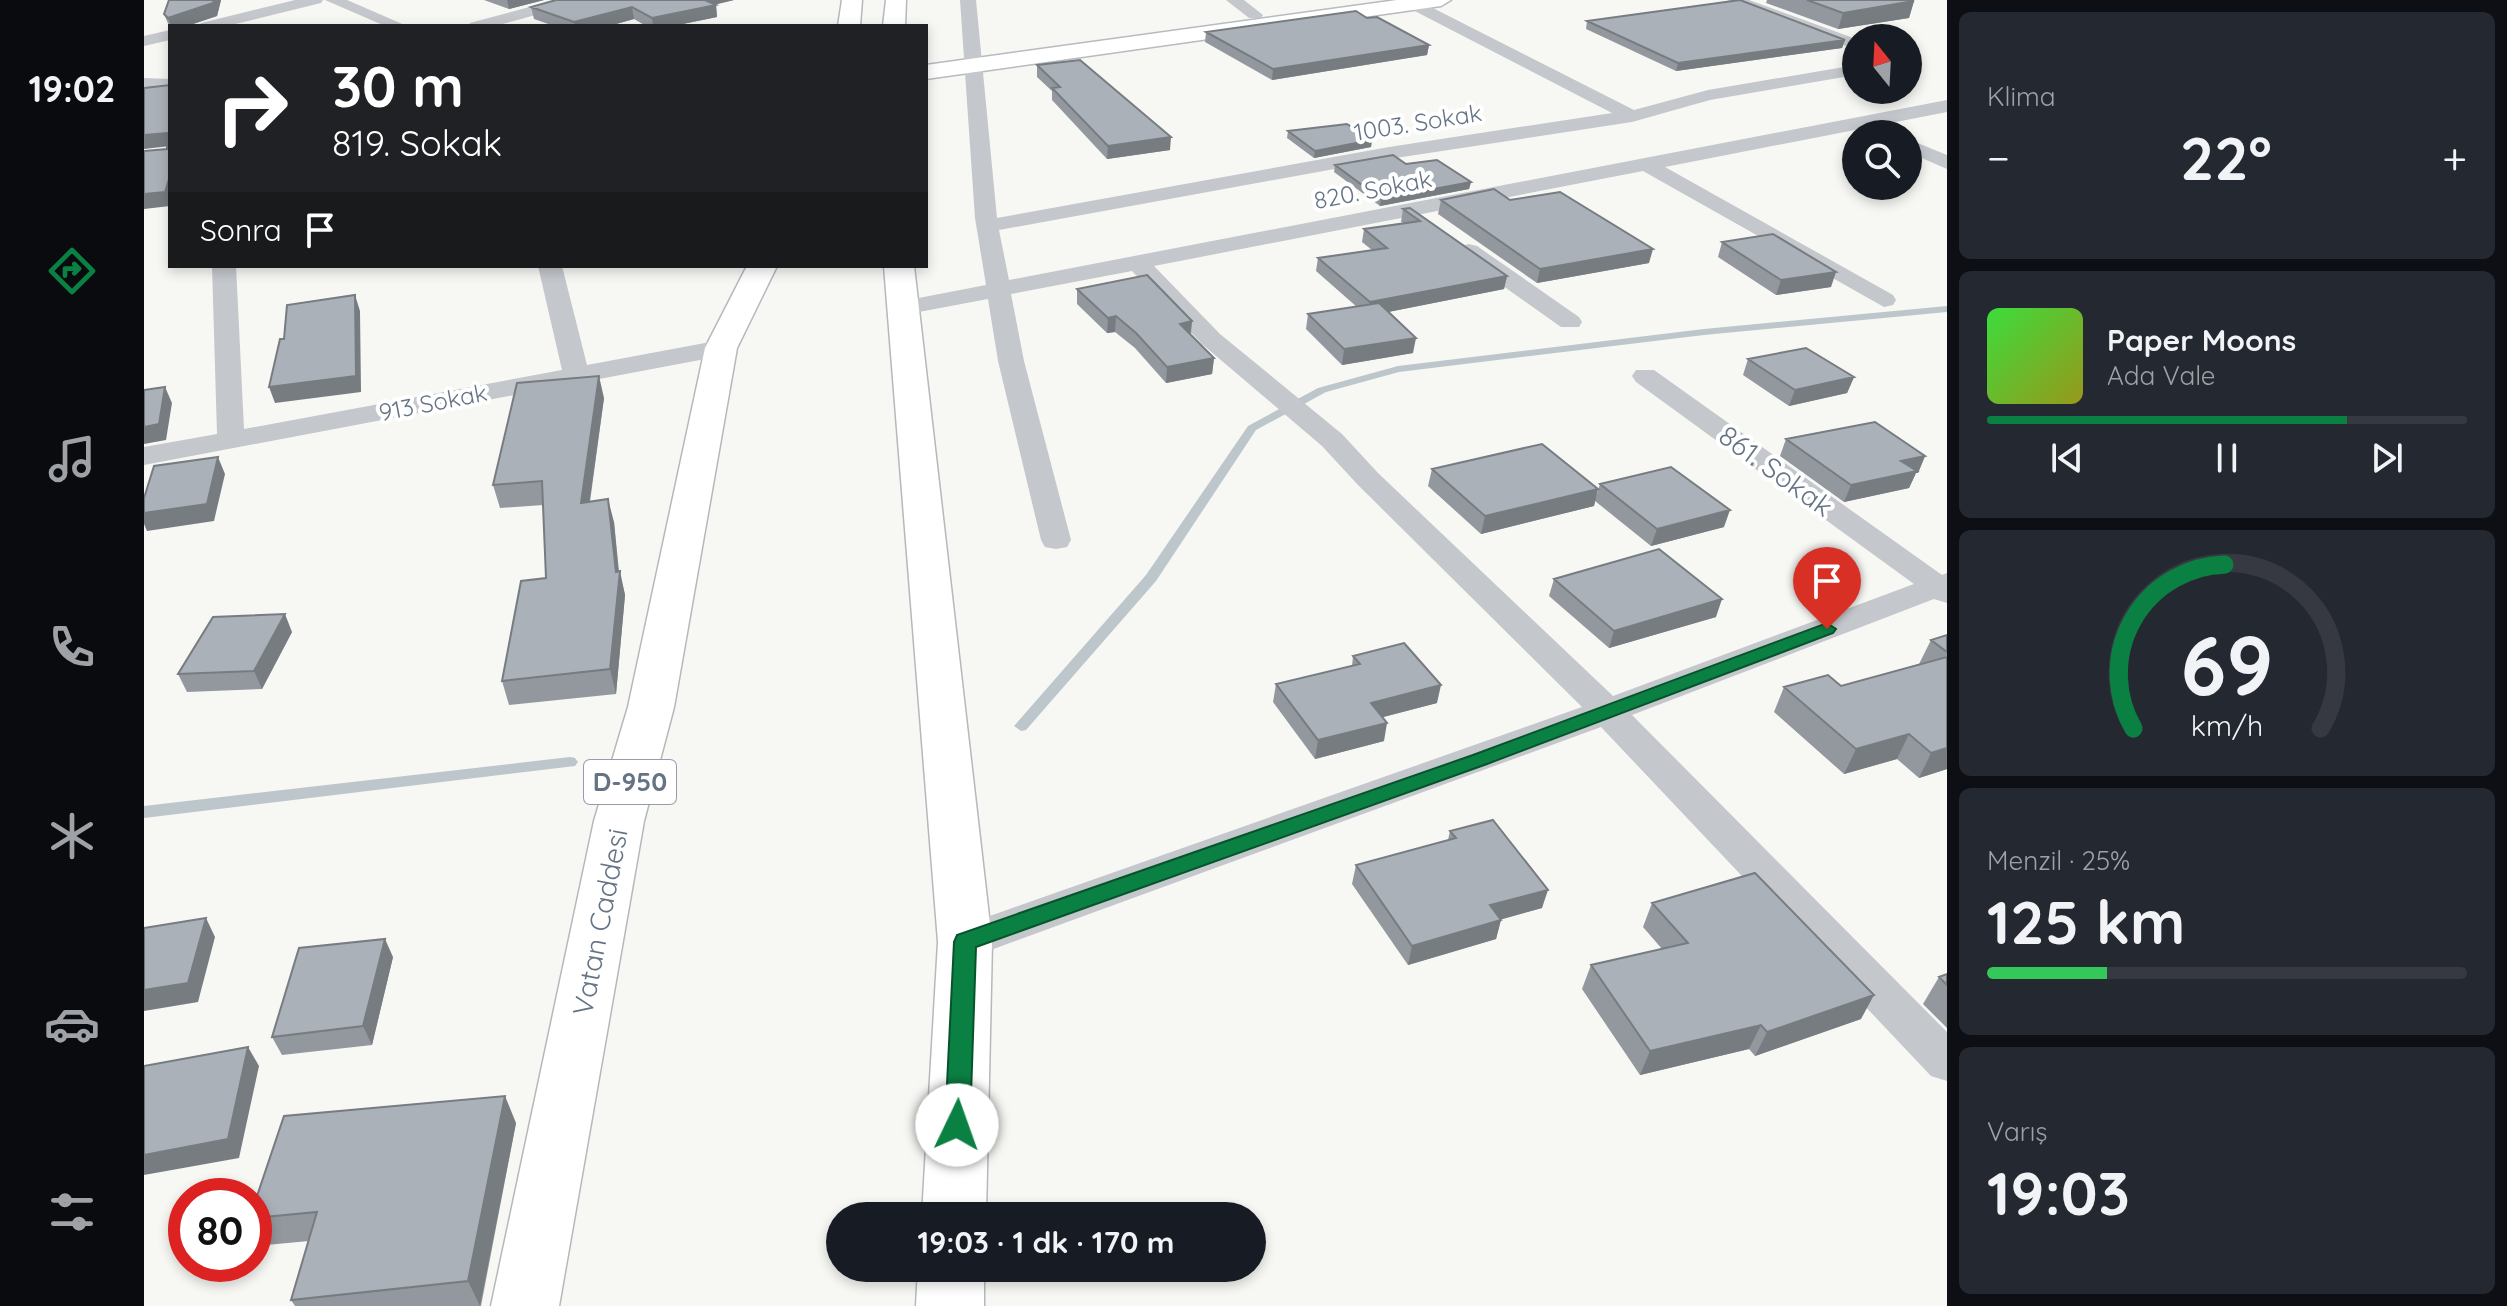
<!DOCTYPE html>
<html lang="tr">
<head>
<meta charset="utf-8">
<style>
  :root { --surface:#171b24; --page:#242831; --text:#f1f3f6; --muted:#9ea1a6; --line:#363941; --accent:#0b8043 }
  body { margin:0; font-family:Quicksand,sans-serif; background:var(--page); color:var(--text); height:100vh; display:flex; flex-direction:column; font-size:30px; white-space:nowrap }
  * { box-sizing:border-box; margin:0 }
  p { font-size:26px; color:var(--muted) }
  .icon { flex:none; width:44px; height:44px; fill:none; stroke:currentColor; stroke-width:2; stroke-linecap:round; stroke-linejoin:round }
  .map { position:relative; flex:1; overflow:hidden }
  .sheet { display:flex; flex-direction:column; gap:12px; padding:12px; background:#0d0f14; width:560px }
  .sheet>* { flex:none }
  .hud { position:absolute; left:24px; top:24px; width:760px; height:244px; border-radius:0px; box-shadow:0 4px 12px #0003; background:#202124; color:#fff; overflow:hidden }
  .needle { width:52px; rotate:342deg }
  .buttons { position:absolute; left:1698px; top:24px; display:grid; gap:16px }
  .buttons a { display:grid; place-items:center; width:80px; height:80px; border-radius:50%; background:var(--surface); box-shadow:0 4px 12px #0003; font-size:40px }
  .speed { position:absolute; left:24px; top:1178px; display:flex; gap:16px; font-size:40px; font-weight:700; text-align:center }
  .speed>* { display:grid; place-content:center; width:104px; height:104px; border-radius:50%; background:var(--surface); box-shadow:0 4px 12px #0003; line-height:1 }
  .speed .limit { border:12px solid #d22; background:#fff; color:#111 }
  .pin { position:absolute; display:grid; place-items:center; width:68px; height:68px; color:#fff; margin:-82px -34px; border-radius:50% 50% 50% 0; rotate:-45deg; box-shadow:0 0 8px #0007 }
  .pin .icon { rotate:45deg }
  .me { position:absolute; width:88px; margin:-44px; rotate:3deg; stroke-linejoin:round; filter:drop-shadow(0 0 6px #0008) }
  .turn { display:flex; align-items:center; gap:28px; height:168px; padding:0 32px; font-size:36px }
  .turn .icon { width:104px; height:104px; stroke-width:2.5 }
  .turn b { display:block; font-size:56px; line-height:68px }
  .then { display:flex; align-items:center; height:76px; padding:0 32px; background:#0003; gap:16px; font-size:30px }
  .big { font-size:60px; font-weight:800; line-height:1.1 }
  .sheet .tile { flex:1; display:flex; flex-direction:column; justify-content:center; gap:12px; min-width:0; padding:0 28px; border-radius:12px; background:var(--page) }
  .sheet .dial { align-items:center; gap:0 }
  .dial svg { height:208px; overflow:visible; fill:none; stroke:var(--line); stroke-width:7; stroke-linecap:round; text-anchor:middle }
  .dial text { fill:var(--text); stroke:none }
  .song { display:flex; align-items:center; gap:24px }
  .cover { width:96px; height:96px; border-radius:12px; background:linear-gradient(135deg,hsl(120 70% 55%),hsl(60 70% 35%)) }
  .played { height:8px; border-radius:4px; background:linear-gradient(90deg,var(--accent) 75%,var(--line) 75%) }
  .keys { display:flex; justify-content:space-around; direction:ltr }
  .heat { display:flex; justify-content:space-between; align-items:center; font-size:44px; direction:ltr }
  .charge { height:12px; border-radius:6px; background:linear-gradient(90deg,#34c759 25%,var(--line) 0) }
  .trip { position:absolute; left:682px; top:1202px; width:440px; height:80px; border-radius:40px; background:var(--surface); box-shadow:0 4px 12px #0003; font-weight:800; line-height:80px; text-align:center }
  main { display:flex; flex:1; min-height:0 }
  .tab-bar { display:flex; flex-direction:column; width:144px; justify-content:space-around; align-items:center; background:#090b0e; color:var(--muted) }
  .tab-bar .icon { width:56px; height:56px }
  .tab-bar .active { color:var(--accent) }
  .tab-bar b { font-size:36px; color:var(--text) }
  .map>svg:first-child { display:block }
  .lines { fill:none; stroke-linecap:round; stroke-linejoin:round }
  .stream { fill:#bcc6cb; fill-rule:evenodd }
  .secondary-casing { stroke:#b6bbc0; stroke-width:3 }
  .highway-casing { stroke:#b5b8bc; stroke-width:3 }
  .street { fill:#c4c7cb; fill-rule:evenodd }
  .secondary { fill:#fff; fill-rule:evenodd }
  .highway { fill:#fff; fill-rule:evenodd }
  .wall { fill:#92989e }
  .shaded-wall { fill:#777c81 }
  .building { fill:#aab1b8; stroke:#777c81; stroke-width:2 }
  .route { fill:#0b8043; stroke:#07532c; stroke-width:2 }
  .labels { text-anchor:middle; stroke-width:8; stroke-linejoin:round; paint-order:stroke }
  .far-street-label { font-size:24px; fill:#657485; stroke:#fff }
  .shield { fill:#fff; stroke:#939eaa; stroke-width:2 }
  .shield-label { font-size:26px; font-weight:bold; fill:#657485 }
  .street-label { font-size:28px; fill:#657485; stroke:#fff }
</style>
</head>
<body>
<main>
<nav class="tab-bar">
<b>19:02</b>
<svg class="icon active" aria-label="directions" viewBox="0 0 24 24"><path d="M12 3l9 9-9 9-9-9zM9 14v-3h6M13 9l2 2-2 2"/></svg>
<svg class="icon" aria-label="music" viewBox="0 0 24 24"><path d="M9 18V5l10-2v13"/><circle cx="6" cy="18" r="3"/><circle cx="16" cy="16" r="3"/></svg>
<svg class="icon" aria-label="phone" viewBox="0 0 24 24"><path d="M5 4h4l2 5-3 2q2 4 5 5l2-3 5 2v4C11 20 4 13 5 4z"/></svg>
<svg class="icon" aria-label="climate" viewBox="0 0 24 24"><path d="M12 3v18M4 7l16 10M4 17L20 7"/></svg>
<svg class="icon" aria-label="car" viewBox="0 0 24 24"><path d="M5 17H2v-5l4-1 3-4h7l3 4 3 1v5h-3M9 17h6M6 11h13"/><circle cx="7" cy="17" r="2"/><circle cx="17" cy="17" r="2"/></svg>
<svg class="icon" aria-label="filters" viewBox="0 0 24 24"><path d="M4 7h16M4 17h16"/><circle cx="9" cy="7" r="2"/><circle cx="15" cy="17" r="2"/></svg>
</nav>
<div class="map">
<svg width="1803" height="1306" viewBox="0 0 1803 1306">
  <rect width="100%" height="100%" fill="#f7f7f4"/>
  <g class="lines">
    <path class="stream" d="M1803,306v6l-243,23 -305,37 -73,20 -70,38 -100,151 -130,149 -5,1 -7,-5 132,-151 102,-149 70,-38 80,-22 306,-37z
      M426,757l5,1 3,4 -3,4 -431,52v-12z"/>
    <defs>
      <path id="secondary" d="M1253,0h54l-10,6 -515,73v-14z"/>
      <path id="highway" d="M698,0h20l-2,26h-22z
        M742,0h20l-1,26h-22z
        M603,266h30l-40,82 -63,359 -30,114 -85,485h-68l103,-485 34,-114 77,-359z
        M740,266h30l78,676 -6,274h-64l16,-274z
        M774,1268h66v38h-68z"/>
    </defs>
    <use href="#secondary" class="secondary-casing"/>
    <use href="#highway" class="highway-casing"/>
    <path class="street" d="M151,0h28l-2,3 -94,23h-28l2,-3z
      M181,0h22l60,26h-22z
      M412,0h26l-2,3 -85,23h-27l2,-3z
      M816,0h16l21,218 392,-71 223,-34 -205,-106 -2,-3 5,-4 9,1 215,109 74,-20 148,-25v10l-146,25 -78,22 -243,37 -390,71 10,50 938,-180v12l-282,55 228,128 3,5 -3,5 -9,2 -241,-136 -489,95 66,68 122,100 36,39 235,223 301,-112 -278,-202 -4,-6 4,-6h18l288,205 5,-2v30l-13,-4 -302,116 315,317v49l-16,-5 -330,-349 -621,227 -15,4 -15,-4 -6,-12 6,-12 632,-223 -224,-222 -36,-39 -120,-102 -70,-73 -121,23 13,67 47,179 -4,7 -11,2 -11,-2 -4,-7 -43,-179 -10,-62 -85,16 -9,-2 -3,-5 3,-5 9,-2 83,-16 -11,-67z
      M1082,0h18l19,15 -2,3h-12z
      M1583,0h22l107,39v11z
      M26,30v10l-26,6v-10z
      M0,78l26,1v10l-26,-1z
      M1764,139l39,16v14l-39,-17z
      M1325,244l8,2 102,71 3,5 -3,5h-18l-100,-71 -3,-5 3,-5z
      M68,266h24l8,163 318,-59 -24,-104h24l25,99 134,-25 9,3 4,5 -4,5 -9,3 -577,109v-18l73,-13z"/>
    <use href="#secondary" class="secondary"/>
    <use href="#highway" class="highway"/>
  </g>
  <path class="wall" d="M25,0h52l-4,16 -30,10h-17v2l-6,-14z
    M340,0h60l-35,9z
    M412,0h178l-20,5h2l1,12 -44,9h-27l-12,-7 -25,7h-55l-20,-7 -3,-12z
    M1623,0h143l4,1 -5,17 -71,11 -72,-26z
    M1223,18l62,27 -2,10 -155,25 -67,-38 1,-10z
    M1443,21l222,7 36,12 -3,8 -166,23 -90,-42z
    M893,65l133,85 -63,9 -55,-59v-9l-15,-14z
    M1144,131l84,9 -1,7 -57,11 -27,-20z
    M1262,164l65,18 -2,7 -89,17 -46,-34 1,-7z
    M1297,200h69l139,63 -112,20 -99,-69z
    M1259,209l104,67 -3,13 -116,23 25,41 -71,12 -36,-36 2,-15 49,-7 -41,-36 2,-13 54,-8 -10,-8 2,-13 40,-6 -3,-1z
    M1578,242l109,45 -55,8 -58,-38z
    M933,289l115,32 -1,14 23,23 -2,16 -46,9 -31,-35 -20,-16 -8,1 -30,-29z
    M1604,359l106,18 -7,16 -58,13 -46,-31z
    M460,398l-14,104 24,20 5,49 6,24 -9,99 -107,11 -7,-24 44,-103 -3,-73 -43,3 -7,-23z
    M1642,439l139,17 -7,17h-2l-7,15 -65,14 -64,-46z
    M1288,469l166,20 -4,17 -113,28 -53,-48z
    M1456,484l124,43 -73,19 -56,-45z
    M1410,579l162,38 -107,31 -60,-52z
    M148,632l-30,57 -75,3 -9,-18z
    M1803,635v134l-28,9 -22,-19 -53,15 -70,-62 10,-25 57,-1 78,-22 12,-24z
    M1209,656l84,47 -54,14 1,24 -69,18 -42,-57 3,-18 76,-18z
    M1306,831l92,77 -41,11 -5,20 -88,26 -56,-81 4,-19 92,-25z
    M1508,903l209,116 -106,37 -6,-7 -109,26 -58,-86 9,-24 71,-16 -19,-22z
    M249,957l-21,88 -90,10 -10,-18z
    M1803,974v54l-24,-24 16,-27z
    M372,1123l-35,183h-186l-4,-6 18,-59 -43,4 -12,-19v-21z"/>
  <path class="shaded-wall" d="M70,0h7l-4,16 -30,10h-16l-3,-8z
    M363,0h37l-35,9z
    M554,0h36l-35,8z
    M1770,1l-5,17 -71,11 5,-16z
    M572,5l1,12 -44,9h-20l-1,-8z
    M488,7l2,12 -25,7h-34l-1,-4z
    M1701,40l-3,8 -166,23 2,-8z
    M1285,45l-2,10 -155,25 1,-11z
    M23,133l3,13 -26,3v-14z
    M1027,137l-1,13 -63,9 1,-13z
    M1228,140l-1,7 -57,11 1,-7z
    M26,176v30l-26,3v-15z
    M1327,182l-2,7 -89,17 1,-7z
    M1509,249l-4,14 -112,20 3,-14z
    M1692,272l-5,15 -55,8 5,-15z
    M1363,276l-3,13 -136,27 2,-14z
    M211,295l5,16 1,81 -86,11 -6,-16z
    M972,316l-1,16 -8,1 1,-15z
    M1048,321l-2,15 -10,-12z
    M1272,338l-3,15 -71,12 2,-16z
    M1070,358l-2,16 -46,9 1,-16z
    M455,376l5,22 -18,128 -5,-23z
    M1710,377l-7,16 -58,13 6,-16z
    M21,387l7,16 -6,37 -22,4v-17z
    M1781,456l-7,17h-2l-7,15 -65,14 7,-17 50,-24z
    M74,457l7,17 -11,47 -67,10 -3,-7v-11z
    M1454,489l-4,17 -113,28 4,-18z
    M464,499l6,23 5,55 1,-6 5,24 -9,99 -6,-25 6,-97z
    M1586,510l-6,17 -73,19 6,-17z
    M1578,599l-6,18 -107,31 5,-17z
    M141,614l7,18 -30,57 -8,-18z
    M1297,685l-4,18 -69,18 3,-18z
    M1243,723l-3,18 -69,18 3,-19z
    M1765,734l-12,25 -53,15 12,-25z
    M1803,748v21l-28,9 12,-25z
    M1404,890l-6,18 -57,16 5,-19z
    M62,918l9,19 -17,65 -54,9v-21z
    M1357,920l-5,19 -88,26 4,-19z
    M241,939l8,18 -21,88 -9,-19z
    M1730,995l-13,24 -106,37 12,-24z
    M1617,1025l-12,24 -109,26 10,-24z
    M104,1047l11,19 -20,92 -95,17v-20z
    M361,1096l11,27 -36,183 -12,-25z"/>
  <path class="building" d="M25,0h45l-1,3 -45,15 -4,-4z
    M412,0h149l11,5 -64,13 -20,-11 -58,15 -43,-15z
    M1596,0l105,40 -167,23 -91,-42z
    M1663,0h103l4,1 -71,12z
    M1212,11l11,7 10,-1 52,28 -156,24 -67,-37z
    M936,60l91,77 -63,9 -56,-58 8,-1 -23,-22z
    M26,85v91l-5,16 -21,2v-43l23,-2v-16l-23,2v-47z
    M1203,124l25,16 -57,11 -27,-20z
    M1249,155l13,9 31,-4 34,22 -90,17 -46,-34z
    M1350,189l16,11 50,-8 93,57 -113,20 -99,-69z
    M1266,208l97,68 -137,26 -52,-44 69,-10 -23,-19 56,-8 -17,-12z
    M1629,234l63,38 -55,8 -59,-38z
    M1003,275l45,46 -12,3 34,34 -47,9 -31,-34 -20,-17 -8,2 -31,-29z
    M211,295l1,81 -87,11 11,-48h4l3,-34z
    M1235,303l37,35 -72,11 -36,-35z
    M1662,348l48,29 -59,13 -47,-31z
    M455,376l-18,127 27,-4 8,73 4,-1 -10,98 -108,12 19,-100 25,-3 -4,-97 -49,4 24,-102z
    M21,387l-6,37 -15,3v-37z
    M1731,422l50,34 -24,5 16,10 -66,14 -65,-46z
    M1398,444l56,45 -113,27 -53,-47z
    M74,457l-11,47 -63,9v-15l10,-32z
    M1527,467l59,43 -73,19 -57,-45z
    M1515,549l63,50 -108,32 -60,-52z
    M141,614l-31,57 -76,3 35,-57z
    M1803,635v17l-16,-12z
    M1260,643l37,42 -70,18 16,20 -69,17 -42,-56 84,-20 -7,-8z
    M1803,657v91l-16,5 -22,-19 -53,15 -72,-62 44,-12 13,11z
    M1349,820l55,70 -58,15 11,15 -89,26 -56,-81 100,-27 -6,-7z
    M1611,873l119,122 -107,37 -6,-7 -111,26 -59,-86 97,-22 -36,-40z
    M62,918l-18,65 -44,7v-62z
    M241,939l-22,87 -91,11 27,-89z
    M1803,974v11l-8,-8z
    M104,1047l-20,92 -84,16v-89z
    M361,1096l-37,185 -177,19 26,-88 -63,6v-13l30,-89z"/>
  <path class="route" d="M1683,623l9,6 -3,4 -346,131 -511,183 -6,178 -4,7 -9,4 -9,-4 -3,-7 9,-183 3,-7 516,-180z"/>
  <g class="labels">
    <g class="far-street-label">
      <text transform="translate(1274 123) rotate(-9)" y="8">1003. Sokak</text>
      <text transform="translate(1229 190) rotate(-11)" y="8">820. Sokak</text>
      <text transform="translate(289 403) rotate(-11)" y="8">913 Sokak</text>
    </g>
    <rect class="shield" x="440" y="760" width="92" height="44" rx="6"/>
    <g class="shield-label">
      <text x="486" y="791">D-950</text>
    </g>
    <g class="street-label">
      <text transform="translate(1632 471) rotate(36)" y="10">861. Sokak</text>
      <text transform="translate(456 922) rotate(-79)" y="10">Vatan Caddesi</text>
    </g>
  </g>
</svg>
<div class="buttons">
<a><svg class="needle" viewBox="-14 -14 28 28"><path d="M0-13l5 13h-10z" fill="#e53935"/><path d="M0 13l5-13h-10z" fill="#9ea1a6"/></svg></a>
<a><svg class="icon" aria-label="search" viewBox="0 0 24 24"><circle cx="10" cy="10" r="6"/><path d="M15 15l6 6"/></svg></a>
</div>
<div class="speed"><div class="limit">80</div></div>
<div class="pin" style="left:1683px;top:629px;background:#d93025"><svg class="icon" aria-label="arrive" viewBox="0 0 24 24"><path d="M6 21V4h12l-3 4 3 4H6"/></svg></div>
<svg class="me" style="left:813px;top:1125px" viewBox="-20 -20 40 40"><circle r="19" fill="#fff"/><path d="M0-13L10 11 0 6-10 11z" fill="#0b8043"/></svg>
<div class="trip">19:03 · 1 dk · 170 m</div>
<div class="hud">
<div class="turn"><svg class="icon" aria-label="right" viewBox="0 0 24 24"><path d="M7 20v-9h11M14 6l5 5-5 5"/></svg><div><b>30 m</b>819. Sokak</div></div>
<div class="then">Sonra<svg class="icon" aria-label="arrive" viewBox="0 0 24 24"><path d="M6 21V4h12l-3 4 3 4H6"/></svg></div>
</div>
</div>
<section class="sheet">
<div class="tile"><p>Klima</p>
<div class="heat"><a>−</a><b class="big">22°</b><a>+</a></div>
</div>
<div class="tile">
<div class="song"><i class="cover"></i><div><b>Paper Moons</b><p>Ada Vale</p></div></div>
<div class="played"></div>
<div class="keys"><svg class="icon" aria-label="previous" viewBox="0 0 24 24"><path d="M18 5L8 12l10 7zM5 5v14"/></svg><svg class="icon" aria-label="pause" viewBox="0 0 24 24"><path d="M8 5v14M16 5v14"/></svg><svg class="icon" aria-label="next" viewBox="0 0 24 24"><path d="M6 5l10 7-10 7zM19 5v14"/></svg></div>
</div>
<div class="tile dial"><svg viewBox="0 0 100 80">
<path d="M14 69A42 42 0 1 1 86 69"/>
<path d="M14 69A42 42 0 0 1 49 6" stroke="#0b8043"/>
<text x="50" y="56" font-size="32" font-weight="700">69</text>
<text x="50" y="72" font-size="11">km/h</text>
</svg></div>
<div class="tile"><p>Menzil · 25%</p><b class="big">125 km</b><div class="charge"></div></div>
<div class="tile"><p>Varış</p><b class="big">19:03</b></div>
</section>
</main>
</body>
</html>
